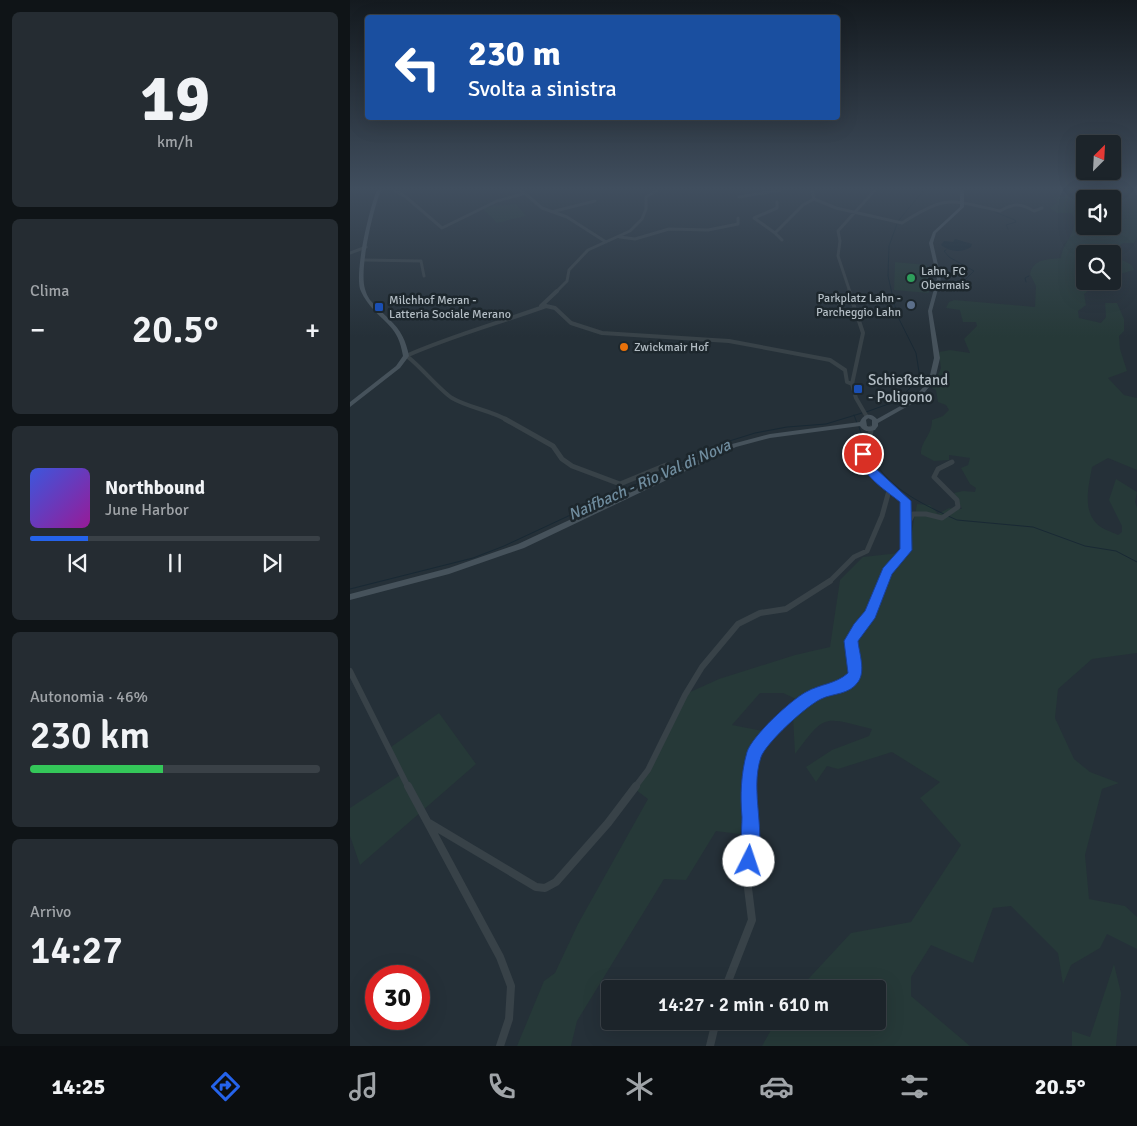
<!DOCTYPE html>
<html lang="it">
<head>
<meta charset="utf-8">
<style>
  :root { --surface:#1c242a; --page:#252c32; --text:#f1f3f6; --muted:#a0a4a8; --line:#3a4147; --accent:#2563eb }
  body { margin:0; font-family:Signika,sans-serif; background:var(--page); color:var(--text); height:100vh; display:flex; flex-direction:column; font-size:19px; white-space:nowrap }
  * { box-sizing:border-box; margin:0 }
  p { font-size:16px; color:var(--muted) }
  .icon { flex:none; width:28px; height:28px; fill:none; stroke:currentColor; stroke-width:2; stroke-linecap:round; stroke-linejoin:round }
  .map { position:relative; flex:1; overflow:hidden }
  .panel { display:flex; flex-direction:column; gap:12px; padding:12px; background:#0f1417; width:350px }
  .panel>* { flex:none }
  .banner { position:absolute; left:15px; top:15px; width:475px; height:105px; border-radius:5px; box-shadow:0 5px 20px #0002,0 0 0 1px var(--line); background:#1a4fa0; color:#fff; overflow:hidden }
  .needle { width:32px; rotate:24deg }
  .controls { position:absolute; left:726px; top:135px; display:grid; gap:10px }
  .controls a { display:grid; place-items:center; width:45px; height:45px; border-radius:5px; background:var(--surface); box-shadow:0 5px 20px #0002,0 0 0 1px var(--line); font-size:25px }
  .speed { position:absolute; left:15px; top:965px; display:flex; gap:10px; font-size:25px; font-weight:700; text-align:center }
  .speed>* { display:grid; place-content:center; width:65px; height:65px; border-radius:50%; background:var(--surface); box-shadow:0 5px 20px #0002,0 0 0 1px var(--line); line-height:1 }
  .speed .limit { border:8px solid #d22; background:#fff; color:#111 }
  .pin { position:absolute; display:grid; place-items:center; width:42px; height:42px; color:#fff; margin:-21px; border:2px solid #fff; border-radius:50%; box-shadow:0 1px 5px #0007 }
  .me { position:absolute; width:55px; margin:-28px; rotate:4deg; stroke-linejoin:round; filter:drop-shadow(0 0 4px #0008) }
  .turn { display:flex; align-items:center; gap:18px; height:105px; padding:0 20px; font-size:22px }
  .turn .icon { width:65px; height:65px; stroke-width:2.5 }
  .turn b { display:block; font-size:35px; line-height:42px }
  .big { font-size:38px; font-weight:600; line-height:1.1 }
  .panel .widget { flex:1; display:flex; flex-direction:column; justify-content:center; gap:8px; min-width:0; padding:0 18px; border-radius:8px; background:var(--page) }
  .panel .dial { align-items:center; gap:0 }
  .dial b { font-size:65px; line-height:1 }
  .song { display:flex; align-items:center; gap:15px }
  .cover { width:60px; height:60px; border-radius:8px; background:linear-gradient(135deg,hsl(230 70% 55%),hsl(300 70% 35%)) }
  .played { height:5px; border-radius:2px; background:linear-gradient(90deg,var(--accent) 20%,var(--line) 20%) }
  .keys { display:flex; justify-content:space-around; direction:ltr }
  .heat { display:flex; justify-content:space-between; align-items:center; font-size:28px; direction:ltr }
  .charge { height:8px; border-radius:4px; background:linear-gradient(90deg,#34c759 46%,var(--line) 0) }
  .trip { position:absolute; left:251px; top:980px; width:285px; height:50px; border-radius:5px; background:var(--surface); box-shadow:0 5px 20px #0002,0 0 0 1px var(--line); font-weight:600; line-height:50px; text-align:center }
  .tab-bar { display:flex; height:80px; justify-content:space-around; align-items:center; background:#0b0e11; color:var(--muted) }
  .tab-bar .icon { width:35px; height:35px }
  .tab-bar .on { color:var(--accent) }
  .tab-bar b { font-size:22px; color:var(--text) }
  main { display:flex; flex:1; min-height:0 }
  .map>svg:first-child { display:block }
  .green { fill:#263938; fill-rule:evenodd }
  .water { fill:#192934 }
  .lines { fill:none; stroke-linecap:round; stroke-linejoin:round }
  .stream { stroke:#192934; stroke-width:1 }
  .street-far4 { stroke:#384248; stroke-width:3 }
  .street-far3 { stroke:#384248; stroke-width:4 }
  .street-far2 { stroke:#384248; stroke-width:5 }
  .street-far1 { stroke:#384248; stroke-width:6 }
  .street { stroke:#384248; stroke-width:8 }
  .secondary { fill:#46525b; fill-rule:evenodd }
  .route { fill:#2563eb; stroke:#184099 }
  .leisure-dot { fill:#2e9e5b; stroke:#1d272d; stroke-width:2 }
  .service-dot { fill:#5c6f8a; stroke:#1d272d; stroke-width:2 }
  .transit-dot { fill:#1a4fb4; stroke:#1d272d; stroke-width:2 }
  .food-dot { fill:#e8710a; stroke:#1d272d; stroke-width:2 }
  .labels { text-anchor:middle; stroke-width:5; stroke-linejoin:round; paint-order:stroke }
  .far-poi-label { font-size:12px; fill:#b3bdc4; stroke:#1d272d; text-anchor:start }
  .poi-label { font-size:15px; fill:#b3bdc4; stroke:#1d272d; text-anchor:start }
  .water-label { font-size:16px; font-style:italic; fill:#708d9f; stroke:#1d272d }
</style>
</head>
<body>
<main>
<section class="panel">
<div class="widget dial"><b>19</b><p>km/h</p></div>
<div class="widget"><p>Clima</p>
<div class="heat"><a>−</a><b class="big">20.5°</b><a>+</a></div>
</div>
<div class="widget">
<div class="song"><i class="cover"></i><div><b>Northbound</b><p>June Harbor</p></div></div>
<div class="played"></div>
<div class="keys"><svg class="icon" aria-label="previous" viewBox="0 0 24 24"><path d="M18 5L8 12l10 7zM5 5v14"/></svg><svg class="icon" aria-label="pause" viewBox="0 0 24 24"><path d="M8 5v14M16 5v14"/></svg><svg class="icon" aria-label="next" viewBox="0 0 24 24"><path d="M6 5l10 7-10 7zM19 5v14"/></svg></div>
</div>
<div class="widget"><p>Autonomia · 46%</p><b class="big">230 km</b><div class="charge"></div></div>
<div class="widget"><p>Arrivo</p><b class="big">14:27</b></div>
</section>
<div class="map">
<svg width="787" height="1046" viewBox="0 0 787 1046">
  <rect width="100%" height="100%" fill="#253038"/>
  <path class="green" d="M733,190h54v47l-3,6h-10l-14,7v4h-25v27h15l-16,13 2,11 -8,6 1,7 22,5 5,-6 -1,-14h12l7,16v12l-5,5 1,13 7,22 -19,7 16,17 13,3v72l-29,-12 -16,9c-3,18 -10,42 5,57 5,5 15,8 21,11l4,-3v-6l-13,-26 7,-21 21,13 -2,10 2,6v145l-45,6 -34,30 -3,29 19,41 16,13 29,11 -17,6 -17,66 4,44 36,7 12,11v32l-30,-15 -7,14 -29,17 -8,19 -5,-31 -47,-47 -18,2 -20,55 -42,-18 -20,32v19l59,50h-208l14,-25h102v-32h-79l52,-56 60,-11 50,-77 -41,-47 20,-16 -48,-30 -54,17 -11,-3 -11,16 -10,-15 26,-17 37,-14 3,-7c-50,-12 -46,-16 -77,25l-2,-38 16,-11 -26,-12h-23l-28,32 36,7 -15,20 -4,50 -9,32 -24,-3 -30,49 -22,-1 -87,142 -6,25h-54l27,-65 11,-8 23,-49 70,-125 -12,-9 52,-97 31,-14 76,-24 35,-8 10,-67 23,-23 45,-5 9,-48 13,1 8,9 11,-6 13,1 -8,-16 9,-2 12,1 1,-4 -6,-4 -9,-16 7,-3 2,-7 -21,-3v5l-15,1 -13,-7c0,-14 11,-18 11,-34l11,-4 6,-6 -3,-5 -8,-3 -2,-12 -4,-2 9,-20 -2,-16 11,-2 20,3 -6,-14 13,-13 -1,-4h-13l-3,-12 -14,-2 3,-6 5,-2 81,7 1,-21 -6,-12c4,-16 17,-14 31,-16 1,-16 20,-28 11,-45h-15l-7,-5 8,-6 -6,-4 16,-2zM735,199h27v27h-27z
    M166,204l10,12 -29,7 -14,-14c12,-5 22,-3 33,-5z
    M762,255l20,10 2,5 -21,6z
    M545,262l32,3 2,28 -35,-3z
    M89,713l37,51 -116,101 -10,-29v-28l50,-33 -9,-28z
    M764,964l7,29 -5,53h-44v-15l18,6z"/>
  <path class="water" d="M605,239l17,5 -1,3c-10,6 -21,5 -30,-2l3,-4 9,1z"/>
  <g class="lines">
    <path class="stream" d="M645,212l20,8 1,2 -10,3 2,4
      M549,220l25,-30
      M596,250l-2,1 5,6 25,14 -9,9v5l-4,5
      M676,282l-1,-4 4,-2
      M516,412l31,-11 23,-23 -4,-25 -19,-38 -9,-39 1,-30 8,-22
      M504,415l3,8
      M509,427l6,17
      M517,448c16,35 43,50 77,66
      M323,467l50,-24 32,-10 32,-6 39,-3 36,-11
      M598,516l9,4 76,7 52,19 31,5 21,11
      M0,589l123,-31 31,-12 163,-76"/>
    <path class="street-far4" d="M44,190l12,7 36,31 55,-27 26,-7
      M171,190l21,18 25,9 39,25
      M462,190l2,9
      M389,197l42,-7
      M464,199l22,9 66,15c45,-29 48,-23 98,-12 14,-8 20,-8 34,0l8,-3
      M205,211l40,-10
      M425,233l-21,-15 23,-10v-6
      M270,237l15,2 34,-10 39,1 30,-6v-6
      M432,240l-7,-7 28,-28 11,-6
      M0,253l16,-6
      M14,260l57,1 3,15
      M206,292l11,-11 2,-11 19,-20 42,-19 12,-12 4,-10v-12l12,-7
      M500,292l-12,-36 2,-15 -2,-10 37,-41"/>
    <path class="street-far3" d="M499,291l14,42 -11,51 4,14 11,19
      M191,306l16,-15
      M157,420c-17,-10 -38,-12 -55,-22 -12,-7 -39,-40 -46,-42 45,-20 93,-33 140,-50l9,2 16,15 31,10 127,8 101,19 15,10 2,12 5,2"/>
    <path class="street-far2" d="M155,419l48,27 9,13 10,7 48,18 46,-19 8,8
      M521,428c1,10 -7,17 -8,26 -1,17 31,36 42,47l1,49 -19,21 -4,11
      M555,525l3,-1 5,-10h13l16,4 16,-11 -1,-7 -23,-23 4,-8 14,-7
      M479,582l25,-25 13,-6 15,-35 8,-29"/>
    <path class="street-far1" d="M0,671l58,116
      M285,787l13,-17 37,-75 17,-28 36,-43 22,-11 26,-4 44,-28
      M399,787l5,-34 29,-34 27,-22 34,-11 9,-9 2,-5 -4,-31 7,-13 12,-14 13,-33"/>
    <path class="street" d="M58,786l92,171 11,29 -2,33 -9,27
      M79,823l107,64 9,1 11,-6 52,-59 28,-37
      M375,989l27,-69 -5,-40 4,-39 -2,-55
      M360,1046l6,-25"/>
    <path class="secondary" d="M27,190h4c-8,20 -22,79 -16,99 1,4 3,8 5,11 6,7 13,13 19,19 12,11 17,22 20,37l-9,12 -50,39v-5l46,-36 7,-10c-5,-31 -18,-31 -35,-53 -3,-4 -6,-9 -8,-14 -5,-20 9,-79 17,-99z
      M610,190h4v17l-28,26 -3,10 8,35 -9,33 8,47 -4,17 -6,11 -13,15 -39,22v3l-3,4c-6,2 -11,2 -15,-4l-90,12 -34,9 -212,101 -75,26 -99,26v-6l99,-26 69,-24 214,-100 38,-10 90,-12c3,-8 11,-10 17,-3l36,-20 13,-15 4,-9 4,-17 -6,-47 9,-33 -8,-35 4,-11 27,-25zM518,418l4,2v6l-2,1 -3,-1 -1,-6z"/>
  </g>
  <linearGradient id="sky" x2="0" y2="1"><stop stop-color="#141a1f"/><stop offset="0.56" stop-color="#404e5e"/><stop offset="1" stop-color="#404e5e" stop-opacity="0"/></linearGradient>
  <rect width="787" height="337" fill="url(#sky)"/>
  <path class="route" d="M513,451l4,1 7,15 37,34 1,49 -20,24 -17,44 -17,23c1,12 8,30 0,41 -9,13 -25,11 -37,17 -15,7 -55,44 -60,58 -12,35 7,77 -6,110l-6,2 -6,-2c-4,-10 -1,-37 -1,-50 -2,-21 -1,-44 5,-65 5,-16 44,-52 59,-60 14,-8 30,-8 42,-19l-4,-32 10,-17 11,-13 18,-43 17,-19v-47c-16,-13 -38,-26 -42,-48z"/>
  <circle class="leisure-dot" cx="561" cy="278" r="5"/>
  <circle class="service-dot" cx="561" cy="305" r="5"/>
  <g class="transit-dot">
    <rect x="24" y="302" width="10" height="10" rx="2.5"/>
    <rect x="503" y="384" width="10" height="10" rx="2.5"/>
  </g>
  <circle class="food-dot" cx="274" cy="347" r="5"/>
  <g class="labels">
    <g class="far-poi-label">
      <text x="571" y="275">Lahn, FC<tspan x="571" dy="14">Obermais</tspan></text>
      <text x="551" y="302" text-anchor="end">Parkplatz Lahn -<tspan x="551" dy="14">Parcheggio Lahn</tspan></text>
      <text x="39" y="304">Milchhof Meran -<tspan x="39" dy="14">Latteria Sociale Merano</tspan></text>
      <text x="284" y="351">Zwickmair Hof</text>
    </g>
    <g class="poi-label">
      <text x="518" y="385">Schießstand<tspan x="518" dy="17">- Poligono</tspan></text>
    </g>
    <g class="water-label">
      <text transform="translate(299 479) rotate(-24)" y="6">Naifbach - Rio Val di Nova</text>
    </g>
  </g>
</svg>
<div class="controls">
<a><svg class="needle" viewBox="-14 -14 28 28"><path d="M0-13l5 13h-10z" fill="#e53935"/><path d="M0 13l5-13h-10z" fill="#a0a4a8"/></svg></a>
<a><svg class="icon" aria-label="sound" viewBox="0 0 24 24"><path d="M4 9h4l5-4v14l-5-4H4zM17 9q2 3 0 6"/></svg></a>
<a><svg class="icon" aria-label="search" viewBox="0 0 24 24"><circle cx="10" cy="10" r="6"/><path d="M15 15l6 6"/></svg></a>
</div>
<div class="speed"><div class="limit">30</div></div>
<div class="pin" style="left:513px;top:454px;background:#d93025"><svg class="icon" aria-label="arrive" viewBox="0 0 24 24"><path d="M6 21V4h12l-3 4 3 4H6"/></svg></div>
<svg class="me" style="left:399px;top:861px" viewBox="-20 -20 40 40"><circle r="19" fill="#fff"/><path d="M0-13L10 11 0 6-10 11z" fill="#2563eb"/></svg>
<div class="trip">14:27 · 2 min · 610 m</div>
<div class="banner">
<div class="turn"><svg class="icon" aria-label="left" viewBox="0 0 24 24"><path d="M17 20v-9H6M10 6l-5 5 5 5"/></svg><div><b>230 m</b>Svolta a sinistra</div></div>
</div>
</div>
</main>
<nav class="tab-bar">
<b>14:25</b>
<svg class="icon on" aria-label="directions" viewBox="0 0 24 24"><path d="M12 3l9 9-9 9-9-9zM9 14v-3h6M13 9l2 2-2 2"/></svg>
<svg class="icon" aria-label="music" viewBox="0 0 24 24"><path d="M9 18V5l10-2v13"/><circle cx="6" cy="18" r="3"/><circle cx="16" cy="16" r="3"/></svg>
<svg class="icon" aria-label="phone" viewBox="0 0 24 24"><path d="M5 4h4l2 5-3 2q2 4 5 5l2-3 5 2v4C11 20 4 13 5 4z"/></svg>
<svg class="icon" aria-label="climate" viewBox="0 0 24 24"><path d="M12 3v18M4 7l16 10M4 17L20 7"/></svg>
<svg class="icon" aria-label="car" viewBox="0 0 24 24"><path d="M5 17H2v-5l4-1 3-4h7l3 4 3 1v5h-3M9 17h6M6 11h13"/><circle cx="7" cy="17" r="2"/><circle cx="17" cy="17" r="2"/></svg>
<svg class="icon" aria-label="filters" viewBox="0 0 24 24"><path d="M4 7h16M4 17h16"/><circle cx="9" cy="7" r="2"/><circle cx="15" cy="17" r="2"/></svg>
<b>20.5°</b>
</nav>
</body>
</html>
